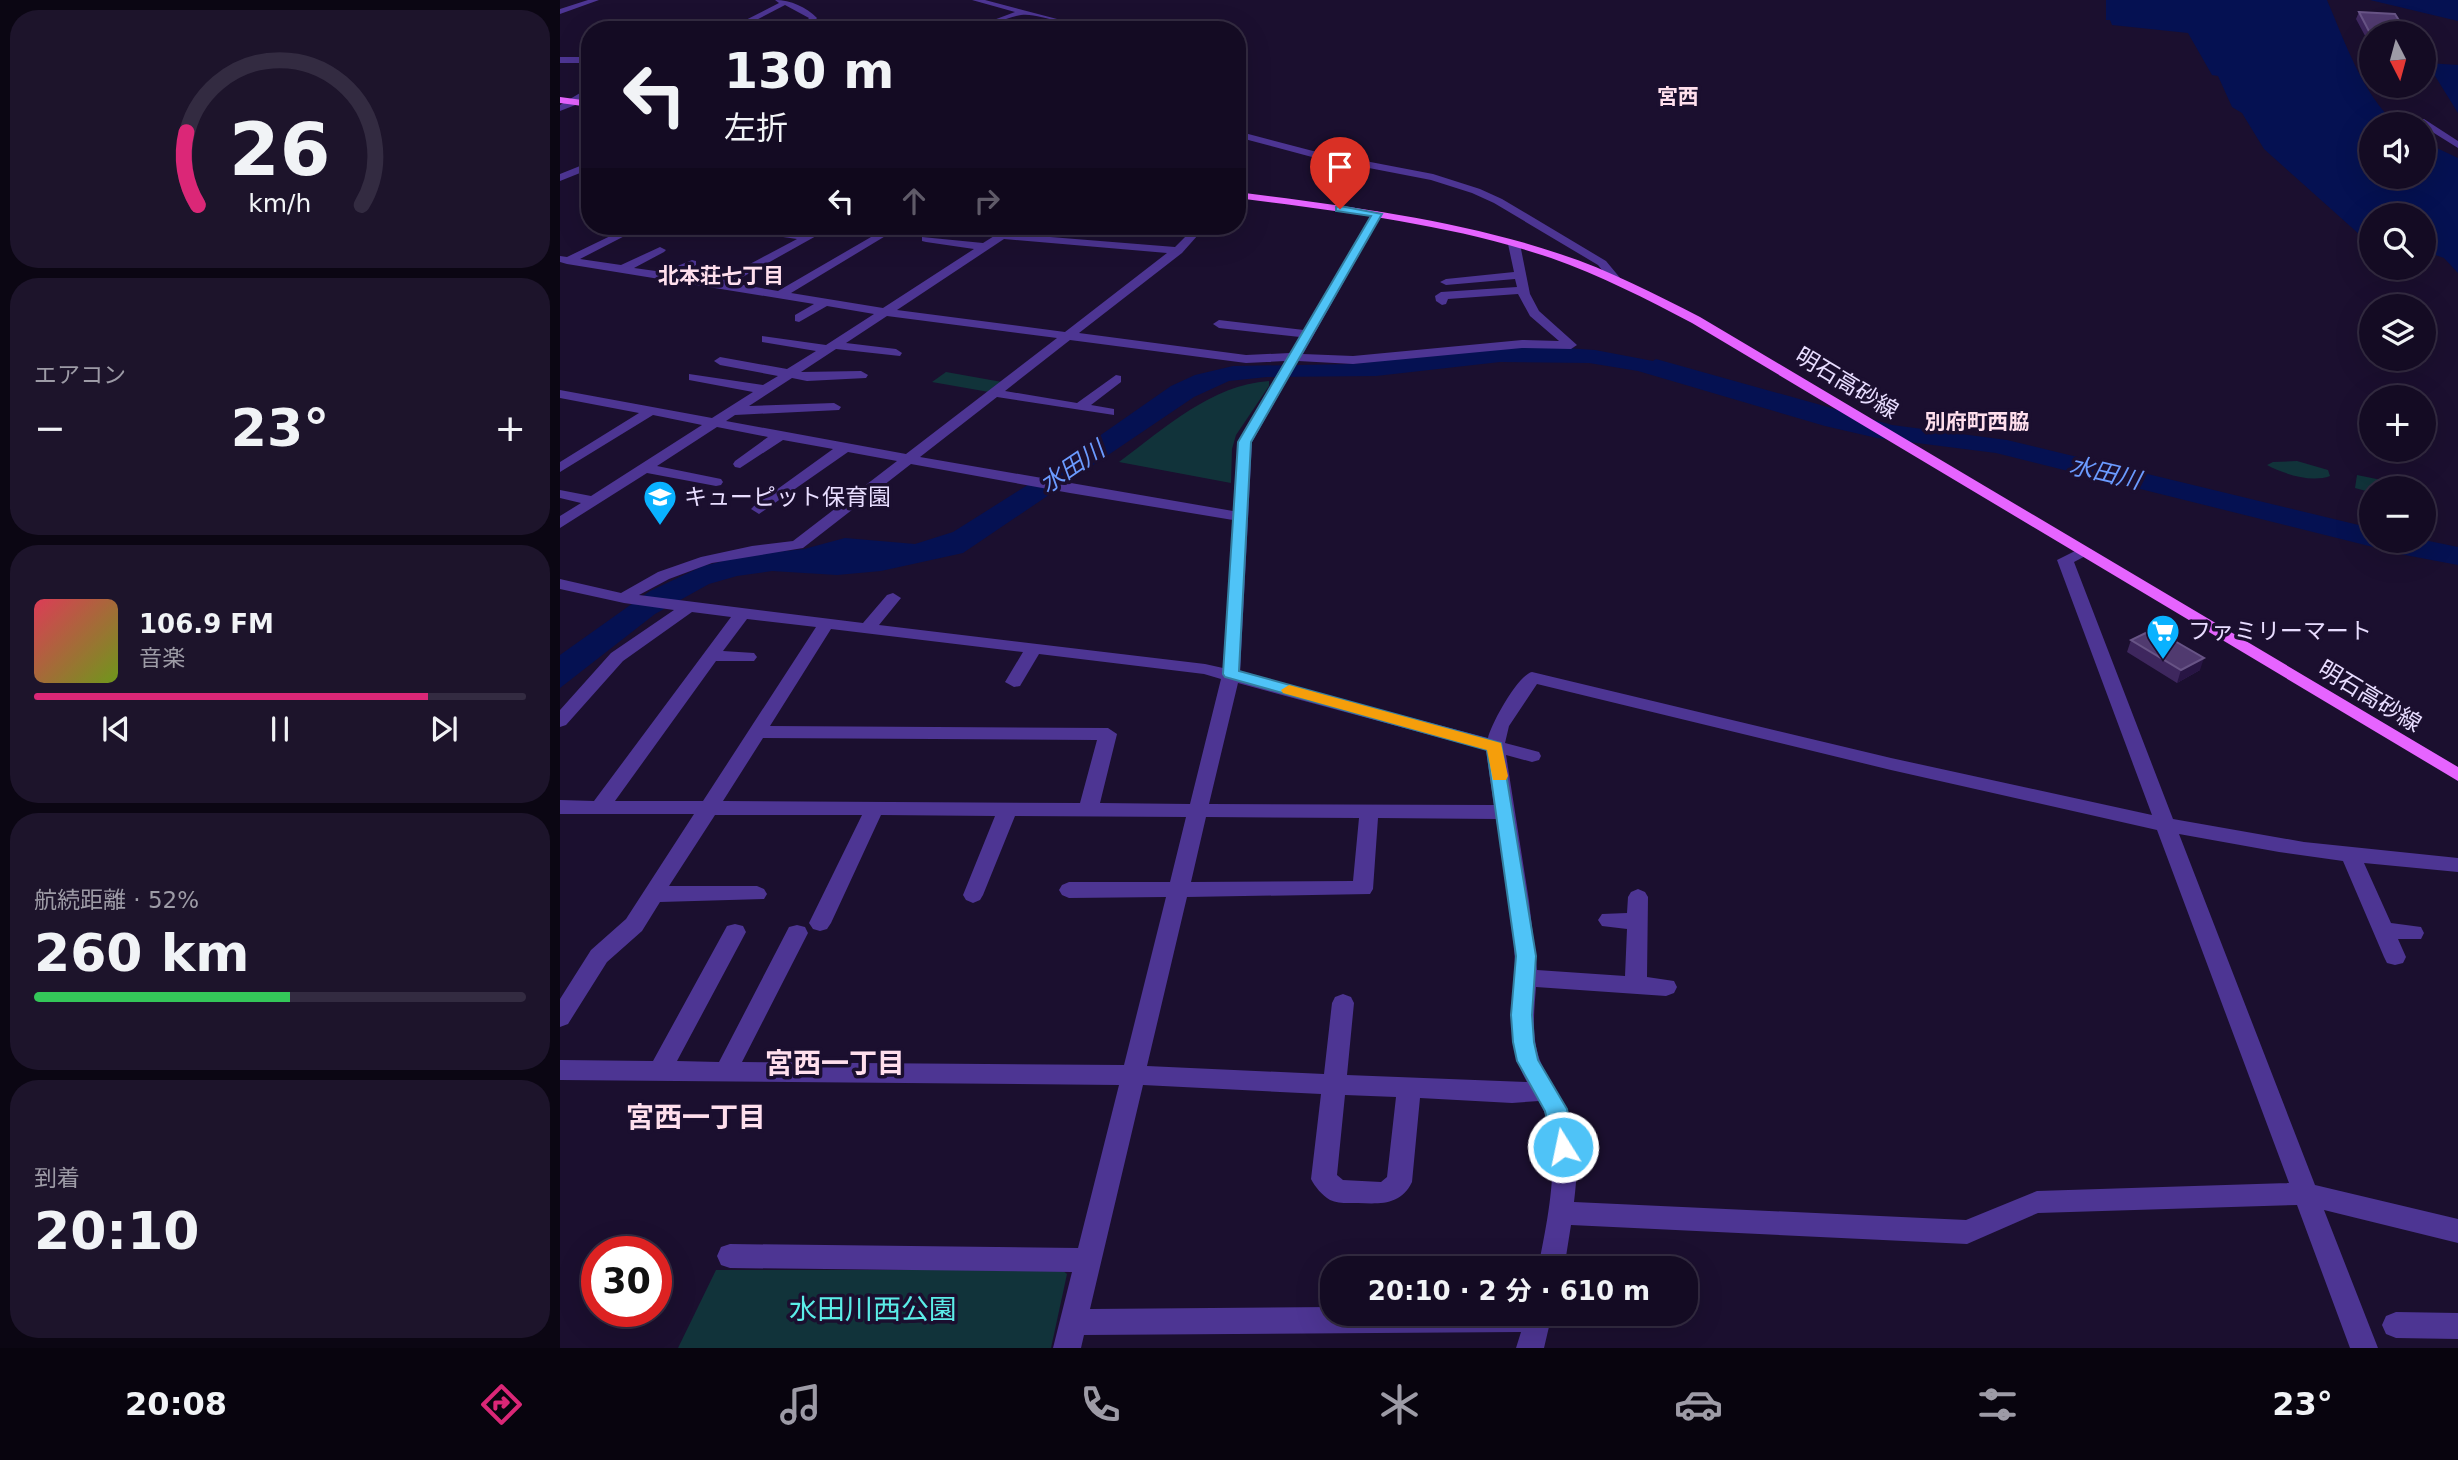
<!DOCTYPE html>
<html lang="ja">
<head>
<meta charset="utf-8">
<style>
  :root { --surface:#140b23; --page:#1d142b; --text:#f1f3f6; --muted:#9d9ba6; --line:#332b41; --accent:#db2777 }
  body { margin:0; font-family:"DejaVu Sans","Noto Sans JP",sans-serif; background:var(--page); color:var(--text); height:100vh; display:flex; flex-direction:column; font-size:26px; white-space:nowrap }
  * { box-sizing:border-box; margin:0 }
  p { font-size:23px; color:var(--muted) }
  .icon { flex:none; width:38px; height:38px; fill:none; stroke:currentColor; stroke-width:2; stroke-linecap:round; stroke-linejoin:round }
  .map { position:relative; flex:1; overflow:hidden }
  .details { display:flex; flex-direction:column; gap:10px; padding:10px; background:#0b0613; width:560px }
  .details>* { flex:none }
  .guide { position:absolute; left:21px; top:21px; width:665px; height:214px; border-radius:28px; box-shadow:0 7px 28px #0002,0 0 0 2px var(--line); background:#140b23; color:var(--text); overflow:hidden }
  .needle { width:46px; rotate:174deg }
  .controls { position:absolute; left:1799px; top:21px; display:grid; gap:14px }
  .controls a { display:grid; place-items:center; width:77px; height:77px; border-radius:50%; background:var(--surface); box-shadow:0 7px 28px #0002,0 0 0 2px var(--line); font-size:35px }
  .speed { position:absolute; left:21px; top:1236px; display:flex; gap:14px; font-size:35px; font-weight:700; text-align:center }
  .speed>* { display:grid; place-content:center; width:91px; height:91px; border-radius:50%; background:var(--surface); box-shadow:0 7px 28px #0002,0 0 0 2px var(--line); line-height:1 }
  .speed .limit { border:10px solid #d22; background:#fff; color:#111 }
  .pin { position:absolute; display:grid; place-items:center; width:60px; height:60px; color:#fff; margin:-72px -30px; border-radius:50% 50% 50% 0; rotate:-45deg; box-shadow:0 0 7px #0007 }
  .pin .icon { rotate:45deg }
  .me { position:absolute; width:77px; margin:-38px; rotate:350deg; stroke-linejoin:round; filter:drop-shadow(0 0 5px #0008) }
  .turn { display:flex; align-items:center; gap:24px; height:147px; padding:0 28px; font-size:32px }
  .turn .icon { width:91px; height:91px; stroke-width:2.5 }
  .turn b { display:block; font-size:49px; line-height:60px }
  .lanes { display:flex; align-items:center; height:66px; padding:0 28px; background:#0003; justify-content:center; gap:35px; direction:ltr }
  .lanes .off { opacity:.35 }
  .big { font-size:52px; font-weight:700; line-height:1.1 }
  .details .card { flex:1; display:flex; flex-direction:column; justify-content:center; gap:10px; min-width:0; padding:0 24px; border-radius:28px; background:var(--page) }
  .details .dial { align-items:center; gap:0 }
  .dial svg { height:182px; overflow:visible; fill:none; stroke:var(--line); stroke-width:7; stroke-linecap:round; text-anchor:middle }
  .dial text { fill:var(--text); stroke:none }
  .song { display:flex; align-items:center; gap:21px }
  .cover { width:84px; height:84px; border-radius:10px; background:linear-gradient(135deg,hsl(350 70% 55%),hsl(80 70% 35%)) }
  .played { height:7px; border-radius:4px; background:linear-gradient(90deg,var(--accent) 80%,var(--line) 80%) }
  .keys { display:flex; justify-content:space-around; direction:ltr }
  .heat { display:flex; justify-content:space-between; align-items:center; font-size:38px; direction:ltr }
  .charge { height:10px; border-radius:5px; background:linear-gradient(90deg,#34c759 52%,var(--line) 0) }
  .trip { position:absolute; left:760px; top:1256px; width:378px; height:70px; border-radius:28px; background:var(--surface); box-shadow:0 7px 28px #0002,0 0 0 2px var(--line); font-weight:700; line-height:70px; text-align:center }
  .dock { display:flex; height:112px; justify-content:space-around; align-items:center; background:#08040e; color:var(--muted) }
  .dock .icon { width:49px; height:49px }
  .dock .current { color:var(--accent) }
  .dock b { font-size:32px; color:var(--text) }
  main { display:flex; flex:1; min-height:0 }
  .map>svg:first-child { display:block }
  .green { fill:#11333a }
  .water { fill:#051152 }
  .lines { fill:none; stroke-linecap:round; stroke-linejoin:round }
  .minor { fill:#4d3593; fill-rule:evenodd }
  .major { fill:#e664ff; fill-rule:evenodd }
  .wall { fill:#3e275e }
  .shaded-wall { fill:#281544 }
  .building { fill:#503a6f; stroke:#685486; stroke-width:2 }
  .route { fill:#4fc3f7; stroke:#337fa1; stroke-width:2 }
  .slow { fill:#f59e0b }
  .labels { text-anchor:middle; stroke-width:7; stroke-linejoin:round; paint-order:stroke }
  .far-quarter-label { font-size:21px; font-weight:bold; fill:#ffdfed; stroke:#1b0f2f }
  .far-neighbourhood-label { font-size:21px; font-weight:bold; fill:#ffdfed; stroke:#1b0f2f }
  .street-label { font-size:23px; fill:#e8ddff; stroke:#1b0f2f }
  .poi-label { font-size:23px; fill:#e8ddff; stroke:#1b0f2f; text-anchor:start }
  .water-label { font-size:24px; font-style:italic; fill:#6b9bff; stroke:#1b0f2f }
  .near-neighbourhood-label { font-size:28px; font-weight:bold; fill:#ffdfed; stroke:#1b0f2f }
  .near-park-label { font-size:28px; fill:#5bede8; stroke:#1b0f2f }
</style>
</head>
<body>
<main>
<section class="details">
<div class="card dial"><svg viewBox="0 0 100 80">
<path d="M14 69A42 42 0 1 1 86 69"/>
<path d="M14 69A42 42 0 0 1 9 37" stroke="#db2777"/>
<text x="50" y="56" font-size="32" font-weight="700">26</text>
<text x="50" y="72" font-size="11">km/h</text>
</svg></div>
<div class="card"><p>エアコン</p>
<div class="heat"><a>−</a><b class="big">23°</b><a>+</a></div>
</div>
<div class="card">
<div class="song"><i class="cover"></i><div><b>106.9 FM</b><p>音楽</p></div></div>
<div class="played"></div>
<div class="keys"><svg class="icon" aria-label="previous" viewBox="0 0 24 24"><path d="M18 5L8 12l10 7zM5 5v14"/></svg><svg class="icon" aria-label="pause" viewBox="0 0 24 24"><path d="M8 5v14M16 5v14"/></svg><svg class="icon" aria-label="next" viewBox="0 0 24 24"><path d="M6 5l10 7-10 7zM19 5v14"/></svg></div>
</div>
<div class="card"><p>航続距離 · 52%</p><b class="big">260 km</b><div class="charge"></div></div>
<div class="card"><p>到着</p><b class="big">20:10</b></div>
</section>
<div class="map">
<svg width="1898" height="1348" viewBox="0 0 1898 1348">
  <rect width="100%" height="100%" fill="#1b0f2f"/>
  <path class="green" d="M386,372l56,10 -13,10 -57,-10z
    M709,381v5l-33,49 -4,14 -1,34 -112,-21c46,-34 92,-77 150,-81z
    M1737,461l31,9 2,6c-19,7 -46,-2 -63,-11l6,-3z
    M1797,475l39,8 14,5h-39l-1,4 -15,-4z
    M156,1270h346l5,4 -16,74h-373z"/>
  <path class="water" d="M1546,0h221c18,42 35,93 69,124h-25v53h53v-35l34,16v115l-14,-15 -20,-7v-36h-53l-2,28 -105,-94 -22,-36 -10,-6 -14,-31 -6,-1 -24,-42 -76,-8 -2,-5h-4z
    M1810,0h88v21z
    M1867,63l31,2v48z
    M978,346l57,4 58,11 3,-2 236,66 115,15 364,88v13l53,-1 34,7v18l-53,-10 -409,-102 -119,-15 -52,-12 -187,-55 -49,-8 -89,-1 -124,14 -109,1 -38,4 -35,16 -231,156 -82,18 -44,4 -65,-4 -35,5 -28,8 -54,30 -95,74v-33l90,-64 53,-25 44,-11 57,-6 41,-11 70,6 38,-12 89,-56 129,-90 24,-11 38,-9 120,-2 139,-16z"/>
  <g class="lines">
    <path class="minor" d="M28,0h11l-39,14v-5z
      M215,0c16,0 31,7 42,18l-10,12h-9l11,-12 -24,-13 -48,25h-11l53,-27z
      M412,0h13l114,30c-23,0 -60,-18 -78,-15 -19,3 -34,15 -54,15l48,-18z
      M123,26l3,4h-11z
      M0,57h30v6h-30z
      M30,87v8l-12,9 -18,7v-6z
      M1858,119h6l34,22v7l-40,-25z
      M677,131l76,20 120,23 47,15 22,10 104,62 15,18 -10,2 -13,-16 -104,-62 -22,-10 -41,-13 -119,-23 -75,-20z
      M30,162v7l-30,12v-7z
      M817,211l5,3 -79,140 50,2 169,-16 37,1 -29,-25 -12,-22 -70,5 -2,5 -4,1 -6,-4 -1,-5 6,-4 76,-5 -2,-8 -69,6 -6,-3 6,-3 68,-7 -6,-28 6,-3 6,3 10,50 9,17 38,34 -6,4 -49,-1 -169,16 -55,-3 -46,81 -12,231 248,65c3,-14 30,-63 44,-66l359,86 261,57 -95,-255 22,-11h12l2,3 -19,10 99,257 131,23 154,16v14l-94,-9 27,60 30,4 3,6 -3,6h-23l8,18 -3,6 -8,2 -8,-2 -3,-6 -41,-96 -64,-9 -100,-18 136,351 143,34v24l-134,-33 54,138h-28l-53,-143 -259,8 -71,31 -396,-19 -7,44h-26c9,-48 27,-124 1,-168l-27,2 -92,-5 -8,84c-11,23 -31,22 -54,21 -9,0 -20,1 -28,-3 -8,-5 -15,-13 -19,-21l10,-85 -178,-9 -53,224 242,-2v7h220l-8,34h-28l5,-16 -437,3 -3,13h-28l19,-76 -342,-4 -9,-3 -4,-9 4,-9 9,-3 348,4 41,-163 -559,-5v-20l93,1 74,-135 8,-2 8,2 3,6 -69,129 42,1 70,-135 8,-2 8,2 3,6 -66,129 382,3 42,-168 -97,1 -7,-3 -3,-5 3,-5 7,-3h101l16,-65 -171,-1 -32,79 -3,5 -7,3 -7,-3 -3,-5 32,-79 -114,-1 -50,108 -4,6 -7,2 -7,-2 -4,-6 53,-108h-147l-46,71h88l7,3 3,5 -3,5 -104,3 -18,29 -35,31 -39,62 -8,3v-28l31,-49 35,-31 68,-105h-134v-14l34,1 137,-184 -39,-5 -69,49 -57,64 -6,2v-17l51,-57 63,-43 -50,-7 -64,-14v-10l61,14 37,-21 43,-15 51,-11 41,-5 104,-80 -49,-9 -89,62 -8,-5 3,-3 79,-57 -50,-9 -43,28 -5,-1 -2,-3 2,-3 33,-24 -51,-10 -60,39 64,13 2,3 -2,3 -5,1 -69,-13 -87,55v-12l21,-13 -21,-5v-8l31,6 111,-71 -49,-10 -93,57v-10l79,-49 -79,-15v-8l152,28 41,-26 -64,-12v-6l74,11 15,-9 -58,-11 -6,-4 6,-4 67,12 29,-18 -54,-9v-6l64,9 48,-31 -47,-8 -28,16 -4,-1v-6l19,-11 -247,-40 -7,-2v-6l7,1 64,-31h13l-64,33 41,6 39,-18 6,3 -2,2 -30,16 29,4 29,-12 4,1v4l-19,10 41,6 79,-42 -43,-6v-4l19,-3 -3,3 37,5 14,-8h13l-102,57 46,8 112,-65h12l-111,67 92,15 91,-59 -48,-7 -4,-1v-4l61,6 27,-17h12l-9,8 162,13 13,-13 -45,-2 -5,-3 5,-3h63l-24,27 -103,80 167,22 44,-2 10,-16 -81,-9 -6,-4 6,-4 85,10 68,-116zM444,239l163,14 -102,79 -168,-22zM327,316l170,22 -151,116 -180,-33 9,-6 104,-5 2,-3 -7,-4 -85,3 43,-28 15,3 59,-3 2,-3 -7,-4 -60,1 35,-23 64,7 2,-3 -6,-4 -50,-6zM510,340l176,23 39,-2 -47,81 -5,69 -313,-54 77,-60 117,18v-6l-23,-4 30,-23v-6l-5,-1 -39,28 -72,-12zM351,464l159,29 163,27 -10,148 -18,-4 -326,-39 22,-27 -8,-5 -6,2 -24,28 -224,-28 30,-16 43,-16 91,-15zM187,619l69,8 -113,174h-88l101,-140h38l3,-4 -3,-4 -31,-2zM271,629l192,23 -18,30 9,5 6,-1 19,-32 165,20 17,5 -31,125 -90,-1 17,-69 -9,-6 -338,-2zM678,683l248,67 8,55 -285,-1zM977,684l354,86 266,60 132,353 -252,8 -71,29 -392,-18c3,-25 5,-52 -1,-76 -6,-24 -23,-41 -32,-63 -10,-24 -7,-51 -5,-76l130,9 8,-3 3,-6 -3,-6 -27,-4 1,-80 -3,-5 -7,-3 -7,3 -3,5 -1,16 -25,1 -4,6 4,6 25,3 -2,47 -88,-6 -8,-69 -23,-146 26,7 7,-2 2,-4 -2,-4 -34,-9 4,-17zM203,738l334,2 -17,63 -357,-2zM646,817l153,1 -6,63 -162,1zM818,818l118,1c8,47 17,95 19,143 2,45 -12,77 12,120l-180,-7 7,-72 -3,-6 -8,-3 -8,3 -3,6 -8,71 -177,-8 40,-169 183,-3 3,-5zM785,1095l51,2 -9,80 -6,5 -38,-2 -6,-5z
      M1836,1312l62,1v26l-62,-1 -10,-4 -4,-9 4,-9z"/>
    <path class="major" d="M0,97l30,4v6l-30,-4z
      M677,192c109,14 219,27 323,62 49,16 95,40 140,63l758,450v14l-766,-458c-46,-24 -92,-48 -141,-65 -101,-34 -208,-46 -314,-60z"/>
  </g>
  <path class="wall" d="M1799,12l12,21v12h-1l-14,-26z
    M1571,640l69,30 -23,13 -50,-31z"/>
  <path class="shaded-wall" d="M1644,658l-4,12 -23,13 4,-13z"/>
  <path class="building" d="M1799,12l36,2 12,19h-36v2z
    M1594,629l50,29 -23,12 -50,-30z"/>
  <path class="route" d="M780,206l42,8 -131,228 -12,229 262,72 35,213 -4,59 2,27 4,18 29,49 7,38 -3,7 -8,2 -8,-2 -10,-43 -28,-50 -4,-19 -2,-27 5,-59 -29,-206 -262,-73 -2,-3 15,-232 133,-226 -35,-5v-4z"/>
  <path class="slow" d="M729,685l212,58 7,33 -2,4h-13l-6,-30 -204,-57 -2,-3z"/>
  <defs>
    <symbol id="school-pin" viewBox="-11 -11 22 30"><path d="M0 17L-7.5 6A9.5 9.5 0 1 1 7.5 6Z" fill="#09b2ff" stroke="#1b0f2f"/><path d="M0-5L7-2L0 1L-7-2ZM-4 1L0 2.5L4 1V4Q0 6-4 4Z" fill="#fff"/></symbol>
    <symbol id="supermarket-pin" viewBox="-11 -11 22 30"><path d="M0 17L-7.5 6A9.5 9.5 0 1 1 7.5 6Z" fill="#09b2ff" stroke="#1b0f2f"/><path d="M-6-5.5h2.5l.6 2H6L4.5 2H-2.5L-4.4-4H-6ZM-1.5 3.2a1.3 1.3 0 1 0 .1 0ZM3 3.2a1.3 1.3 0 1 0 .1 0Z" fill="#fff"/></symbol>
  </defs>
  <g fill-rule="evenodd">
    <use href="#school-pin" x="81" y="478" width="38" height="52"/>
    <use href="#supermarket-pin" x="1584" y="612" width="38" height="52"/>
  </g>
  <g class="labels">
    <g class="far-quarter-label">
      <text x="1118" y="104">宮西</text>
      <text x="1417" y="429">別府町西脇</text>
    </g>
    <g class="far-neighbourhood-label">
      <text x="161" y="283">北本荘七丁目</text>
    </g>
    <g class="street-label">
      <text transform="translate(1287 383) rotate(31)" y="8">明石高砂線</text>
      <text transform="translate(1810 696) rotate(31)" y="8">明石高砂線</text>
    </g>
    <g class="poi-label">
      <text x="124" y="505">キューピット保育園</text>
      <text x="1628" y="639">ファミリーマート</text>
    </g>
    <g class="water-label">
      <text transform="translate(512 467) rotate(-34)" y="8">水田川</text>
      <text transform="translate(1545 473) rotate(13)" y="8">水田川</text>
    </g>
    <g class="near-neighbourhood-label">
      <text x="275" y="1073">宮西一丁目</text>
      <text x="136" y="1127">宮西一丁目</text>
    </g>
    <g class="near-park-label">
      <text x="313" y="1319">水田川西公園</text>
    </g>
  </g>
</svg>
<div class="controls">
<a><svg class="needle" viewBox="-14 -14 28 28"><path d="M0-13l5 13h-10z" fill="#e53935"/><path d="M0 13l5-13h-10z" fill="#9d9ba6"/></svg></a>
<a><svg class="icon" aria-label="sound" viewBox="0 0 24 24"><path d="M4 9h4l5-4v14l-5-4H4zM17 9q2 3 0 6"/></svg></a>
<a><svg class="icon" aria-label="search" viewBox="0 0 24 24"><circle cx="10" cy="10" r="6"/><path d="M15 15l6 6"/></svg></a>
<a><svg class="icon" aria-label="layers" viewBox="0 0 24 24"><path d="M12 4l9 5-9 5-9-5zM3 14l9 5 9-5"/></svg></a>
<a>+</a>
<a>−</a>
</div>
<div class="speed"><div class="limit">30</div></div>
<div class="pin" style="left:780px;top:209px;background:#d93025"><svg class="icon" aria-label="arrive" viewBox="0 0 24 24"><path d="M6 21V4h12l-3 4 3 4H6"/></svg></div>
<svg class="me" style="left:1003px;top:1147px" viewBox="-20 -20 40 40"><circle r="17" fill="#4fc3f7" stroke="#fff" stroke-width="3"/><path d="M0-11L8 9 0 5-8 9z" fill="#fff"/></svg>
<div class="trip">20:10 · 2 分 · 610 m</div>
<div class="guide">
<div class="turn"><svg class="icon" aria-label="left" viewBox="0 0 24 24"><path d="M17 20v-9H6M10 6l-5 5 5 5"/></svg><div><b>130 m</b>左折</div></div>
<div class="lanes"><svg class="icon" aria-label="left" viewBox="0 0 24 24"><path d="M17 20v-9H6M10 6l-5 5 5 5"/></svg><svg class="icon off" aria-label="ahead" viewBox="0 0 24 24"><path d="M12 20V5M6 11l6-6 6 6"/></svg><svg class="icon off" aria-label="right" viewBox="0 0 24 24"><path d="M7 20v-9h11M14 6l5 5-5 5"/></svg></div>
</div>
</div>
</main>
<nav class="dock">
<b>20:08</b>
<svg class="icon current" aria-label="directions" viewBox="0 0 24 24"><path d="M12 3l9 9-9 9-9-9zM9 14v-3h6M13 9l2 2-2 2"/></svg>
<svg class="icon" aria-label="music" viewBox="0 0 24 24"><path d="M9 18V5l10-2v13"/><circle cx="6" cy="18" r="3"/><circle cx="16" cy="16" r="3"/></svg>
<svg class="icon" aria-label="phone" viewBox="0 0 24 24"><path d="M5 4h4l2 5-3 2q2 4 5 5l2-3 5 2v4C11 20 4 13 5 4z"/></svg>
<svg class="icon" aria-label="climate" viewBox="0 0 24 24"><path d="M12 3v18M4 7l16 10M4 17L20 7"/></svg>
<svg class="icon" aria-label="car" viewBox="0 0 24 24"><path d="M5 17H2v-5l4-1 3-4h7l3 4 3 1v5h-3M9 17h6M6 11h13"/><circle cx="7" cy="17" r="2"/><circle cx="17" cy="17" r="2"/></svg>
<svg class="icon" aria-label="filters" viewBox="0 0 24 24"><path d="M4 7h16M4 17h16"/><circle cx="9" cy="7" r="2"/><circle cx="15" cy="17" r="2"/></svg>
<b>23°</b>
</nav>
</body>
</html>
